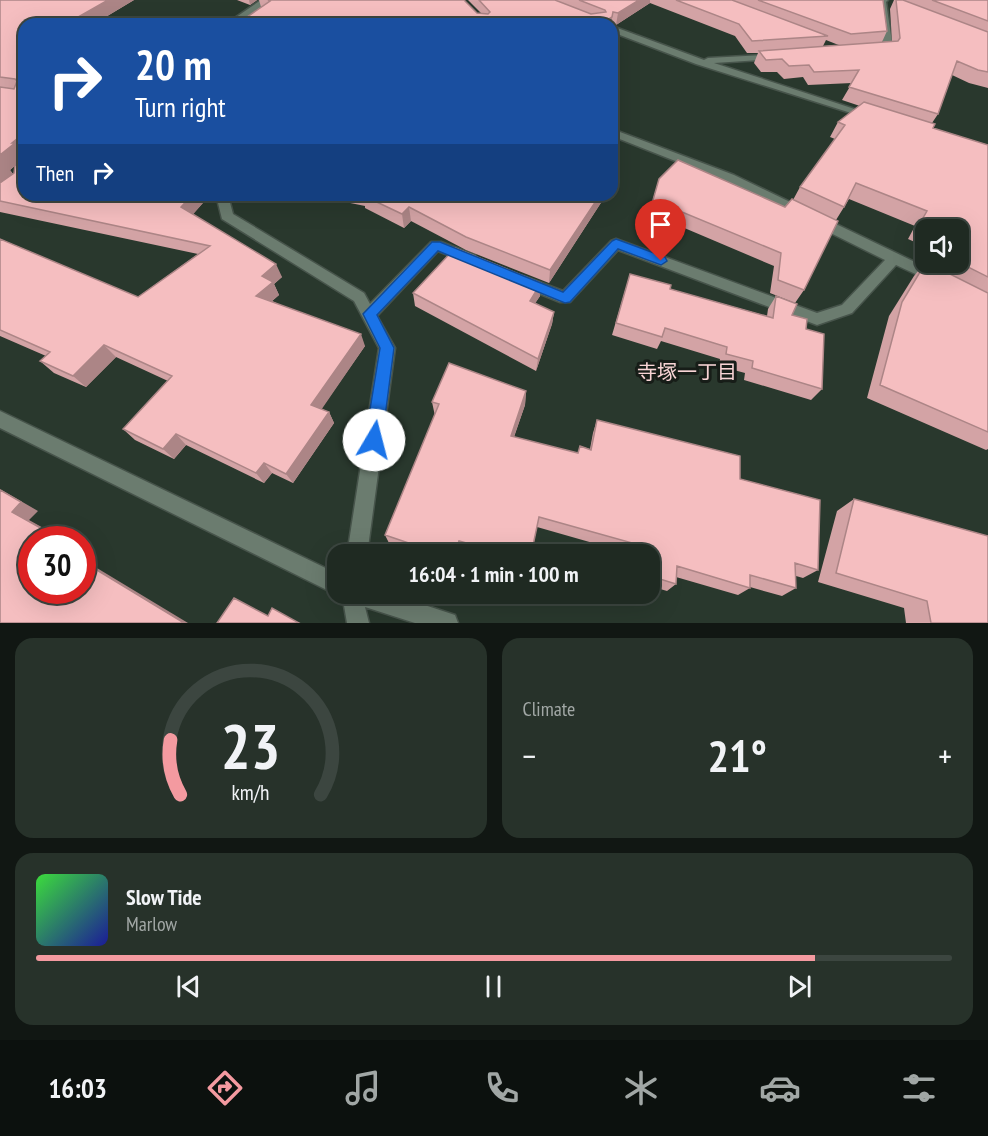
<!DOCTYPE html>
<html lang="en">
<head>
<meta charset="utf-8">
<style>
  :root { --surface:#1f2a22; --page:#27322a; --text:#f1f3f6; --muted:#a1a7a5; --line:#3c4640; --accent:#f49aa0 }
  body { margin:0; font-family:"PT Sans Narrow","Noto Sans JP",sans-serif; background:var(--page); color:var(--text); height:100vh; display:flex; flex-direction:column; font-size:22px; white-space:nowrap }
  * { box-sizing:border-box; margin:0 }
  p { font-size:20px; color:var(--muted) }
  .icon { flex:none; width:33px; height:33px; fill:none; stroke:currentColor; stroke-width:2; stroke-linecap:round; stroke-linejoin:round }
  .map { position:relative; height:623px; overflow:hidden }
  .sheet { display:flex; flex-direction:column; gap:15px; padding:15px; background:#111713; flex:1 }
  .sheet>* { flex:none }
  .hud { position:absolute; left:18px; top:18px; width:600px; height:183px; border-radius:18px; box-shadow:0 6px 24px #0002,0 0 0 2px var(--line); background:#1a4fa0; color:#fff; overflow:hidden }
  .buttons { position:absolute; left:915px; top:219px; display:grid; gap:12px }
  .buttons a { display:grid; place-items:center; width:54px; height:54px; border-radius:12px; background:var(--surface); box-shadow:0 6px 24px #0002,0 0 0 2px var(--line); font-size:30px }
  .speed { position:absolute; left:18px; top:526px; display:flex; gap:12px; font-size:30px; font-weight:700; text-align:center }
  .speed>* { display:grid; place-content:center; width:78px; height:78px; border-radius:50%; background:var(--surface); box-shadow:0 6px 24px #0002,0 0 0 2px var(--line); line-height:1 }
  .speed .limit { border:9px solid #d22; background:#fff; color:#111 }
  .pin { position:absolute; display:grid; place-items:center; width:51px; height:51px; color:#fff; margin:-62px -26px; border-radius:50% 50% 50% 0; rotate:-45deg; box-shadow:0 0 6px #0007 }
  .pin .icon { rotate:45deg }
  .me { position:absolute; width:66px; margin:-33px; rotate:8deg; stroke-linejoin:round; filter:drop-shadow(0 0 4px #0008) }
  .turn { display:flex; align-items:center; gap:21px; height:126px; padding:0 18px; font-size:27px }
  .turn .icon { width:78px; height:78px; stroke-width:2.5 }
  .turn b { display:block; font-size:42px; line-height:51px }
  .then { display:flex; align-items:center; height:57px; padding:0 18px; background:#0003; gap:12px; font-size:22px }
  .big { font-size:45px; font-weight:700; line-height:1.1 }
  .sheet .tile { flex:1; display:flex; flex-direction:column; justify-content:center; gap:9px; min-width:0; padding:0 21px; border-radius:18px; background:var(--page) }
  .sheet .dial { align-items:center; gap:0 }
  .dial svg { height:156px; overflow:visible; fill:none; stroke:var(--line); stroke-width:7; stroke-linecap:round; text-anchor:middle }
  .dial text { fill:var(--text); stroke:none }
  .song { display:flex; align-items:center; gap:18px }
  .cover { width:72px; height:72px; border-radius:9px; background:linear-gradient(135deg,hsl(120 70% 55%),hsl(240 70% 35%)) }
  .played { height:6px; border-radius:3px; background:linear-gradient(90deg,var(--accent) 85%,var(--line) 85%) }
  .keys { display:flex; justify-content:space-around; direction:ltr }
  .heat { display:flex; justify-content:space-between; align-items:center; font-size:33px; direction:ltr }
  .sheet .tiles { flex:1; display:grid; gap:15px; grid-template-columns:1fr 1fr }
  .tile:last-child { grid-column:span 2 }
  .trip { position:absolute; left:327px; top:544px; width:333px; height:60px; border-radius:18px; background:var(--surface); box-shadow:0 6px 24px #0002,0 0 0 2px var(--line); font-weight:700; line-height:60px; text-align:center }
  .menu { display:flex; height:96px; justify-content:space-around; align-items:center; background:#0c110e; color:var(--muted) }
  .menu .icon { width:42px; height:42px }
  .menu .active { color:var(--accent) }
  .menu b { font-size:27px; color:var(--text) }
  .map>svg:first-child { display:block }
  .lines { fill:none; stroke-linecap:round; stroke-linejoin:round }
  .minor-casing { stroke:#47544b; stroke-width:3 }
  .minor { fill:#6b7c6f; fill-rule:evenodd }
  .wall { fill:#d3a3a5; fill-rule:evenodd }
  .shaded-wall { fill:#ac8586 }
  .building { fill:#f5bec0; stroke:#ac8586; stroke-width:1.5 }
  .route { fill:#1a73e8; stroke:#114b97; stroke-width:1.5 }
  .labels { text-anchor:middle; stroke-width:6; stroke-linejoin:round; paint-order:stroke }
  .neighbourhood-label { font-size:20px; fill:#f8d4d5; stroke:#171d18 }
</style>
</head>
<body>
<div class="map">
<svg width="988" height="623" viewBox="0 0 988 623">
  <rect width="100%" height="100%" fill="#29382d"/>
  <g class="lines">
    <defs>
      <path id="minor" d="M261,0h10l-35,24h-10z
        M879,0h9l-2,2 7,47 -5,3h-16v-4l11,-1z
        M612,26l92,34 4,-2 72,-4 2,2 -5,3 -63,4 165,54 -5,3 -4,-1 -174,-55 -84,-32z
        M612,129l122,46 208,100 2,4 -7,5 -41,-19 -44,48 -35,12 -199,-75 -48,52h-10l-42,-17 -2,-4 7,-5 40,15 48,-50 5,-2 201,74 25,-8 43,-45 -159,-79 -114,-45z
        M216,195h12l5,19 131,79 6,11 61,-62h10l34,13 2,4 -7,5 -32,-13 -61,65 18,32 -28,207h-20l32,-207 -25,-47 -132,-82z
        M0,411l338,163v20h3l-3,1 -7,-3 -331,-164z
        M342,594h49l64,21 3,8h-43l-50,-16 4,16h-22z"/>
    </defs>
    <use href="#minor" class="minor-casing"/>
    <use href="#minor" class="minor"/>
  </g>
  <path class="wall" d="M0,0h134l-40,24h-70v134l-14,12 3,4 197,21 -17,19 89,63 -8,7 5,11 -7,6 93,45 -44,63 8,3 5,11 -41,60 -21,-10 -8,10 -78,-38 -12,14 -39,-19 -12,-11 45,-48 -52,-24 -30,30 -32,-14 -14,-12 6,-5 -46,-20v-97l138,58 60,-43 -198,-42z
    M237,0h20l-7,5z
    M259,0h205l13,13h4l-13,-13h415l4,31 -5,11 10,-1 -2,-32 4,-9h94v88l-19,-5 -17,-8 -14,39 -6,9 1,5 55,17v304l-2,1 -119,-52 22,-82 25,-40 9,-11 -2,-1 5,-7v5h32v-32h-32v17l-18,-8 7,-13 -66,-27 -13,21 -32,70 -9,13 -25,-10 4,-27 -125,-53 10,-34 126,28 8,-7 7,-13 35,-48 -5,-2 8,-15 22,-16 -18,-6 10,-17 -44,2 -5,-8 -19,2 -7,-7h-16l-7,-9 4,-10h-11l-12,-17 -85,-33 -34,22 -4,-1h-375l24,-17zM826,40l10,4 3,1 -16,1z
    M311,195h295l-57,88 -83,-33 -55,-29 -7,7 -39,-20v-2z
    M630,274l40,15 97,27 1,-7 8,-13 16,19 14,14 16,60 -11,11 -67,-20 1,-7 -26,-7 1,-7 -59,-18 -4,8 -45,-14z
    M413,293l127,3 -5,7 19,9 -2,12 -16,47 -121,-65z
    M526,391l-1,14 -11,32 64,16 2,-7 10,3 3,-16 4,-13 143,59 78,91 -15,8 -7,-2v12l-14,8 -32,-9v1l-12,7 -62,-18v7l-9,7 -17,-5v-31h-15l-98,-28 -6,28h-54l-17,-5 -1,5h-39l-30,-10 -5,-10 50,-119 -3,-14z
    M854,499l134,124h-82l-2,-15 -86,-26 19,-71z"/>
  <path class="shaded-wall" d="M108,0h26l-40,24h-28z
    M249,0h8l-7,5z
    M639,0h11v3l-34,22 2,-12z
    M612,17l-1,7h-10z
    M24,133v25l-14,12 5,7 -15,11v-33l12,-12z
    M619,166l-3,13 -4,6v-9z
    M192,195h18l-22,25 -7,-13z
    M600,195h6l-57,88 1,-13z
    M409,207l2,14 -7,7 -2,-14z
    M276,264l6,13 -8,7 5,11 -16,14 -7,-13 6,-20z
    M541,283l-1,13 -11,17 1,-12z
    M554,312l-2,12 -16,47 2,-12z
    M361,334l4,12 -48,70 -6,-11z
    M104,345l12,12 -30,30 -13,-11z
    M526,391l-1,14 -15,43 1,-12z
    M329,412l5,11 -41,60 -7,-9z
    M176,434l10,11 -12,14 -11,-10z
    M264,463l8,10 -8,10 -8,-10z
    M0,489l38,22 -9,9 36,20h-3l-50,-28z
    M459,541l1,9 -1,5h-5z
    M82,559l106,64h-4l-102,-62z"/>
  <path class="building" d="M0,0h108l-42,24h-42v109l-12,10h3l-15,12v-68l14,2 3,-8 -2,-2 -15,-2z
    M268,0h196l13,13 11,1 2,-2 -11,-12h76l36,14 15,-2 -1,-2 -26,-10h60l-21,13 -5,-1 -1,5 -11,7h-364l33,-23z
    M676,0h56l96,36 -76,5 -13,-17z
    M758,0h125l4,31 -36,3z
    M896,0h7l85,32v40l-10,-2 -21,-9 -19,53 -89,-27 10,-17 -45,2 -5,-7 -20,1 -7,-7 -16,1 -7,-9 139,-10 2,-3z
    M932,0h56v21z
    M864,102l71,22 -2,4 55,17v132l-30,-15v-32h-28l-11,-5 8,-14 -71,-28 -12,24 -44,-20 45,-62 -7,-3z
    M678,160l107,47 7,-8 46,22 -34,69 -26,-10 3,-27 -128,-53 6,-21z
    M612,163l7,3 -7,10z
    M15,165l9,1v29h168l-11,12 95,57 -14,12 11,6 -17,14 105,38 -50,71 18,7 -43,62 -22,-11 -8,10 -80,-39 -13,15 -40,-20 49,-53 -68,-31 -31,31 -33,-15 10,-9 -50,-22v-91l138,58 72,-51 -210,-45v-18l14,-10z
    M362,195h238l-50,75 -84,-33 -57,-30 -7,7z
    M455,248l86,35 -11,18 24,11 -16,47 -125,-66z
    M926,262l62,31v139l-108,-47 22,-83z
    M630,274l41,11 -1,4 103,29 3,-22 21,8 -5,11 15,4 -1,10 18,5 -2,55 -70,-21 1,-7 -27,-7 1,-7 -62,-19 -3,9 -46,-14z
    M449,363l77,28 -15,45 67,17 2,-7 11,4 6,-30 143,36v23l80,21 -2,70 -23,-7 1,25 -46,-13v13l-73,-22 -1,18 -26,-8v-21h-8l1,-9 -104,-29 -8,38h-22l-50,-14 -5,14h-10l-59,-20 54,-131 -7,-2z
    M0,490l21,12 -9,10 50,28h-30v51h50v-30l102,62h-184z
    M854,499l134,37v87h-57l-4,-22 -91,-28z
    M234,598l34,18 4,-8 27,15h-82z"/>
  <path class="route" d="M616,239l49,18 2,4 -6,4 -43,-16 -48,53 -5,1 -127,-52 -61,64 17,33 -12,92 -3,5 -5,2 -6,-2 -3,-5 15,-92 -17,-34 69,-72h8l123,50 49,-51z"/>
  <g class="labels">
    <g class="neighbourhood-label">
      <text x="687" y="379">寺塚一丁目</text>
    </g>
  </g>
</svg>
<div class="buttons">
<a><svg class="icon" aria-label="sound" viewBox="0 0 24 24"><path d="M4 9h4l5-4v14l-5-4H4zM17 9q2 3 0 6"/></svg></a>
</div>
<div class="speed"><div class="limit">30</div></div>
<div class="pin" style="left:661px;top:261px;background:#d93025"><svg class="icon" aria-label="arrive" viewBox="0 0 24 24"><path d="M6 21V4h12l-3 4 3 4H6"/></svg></div>
<svg class="me" style="left:374px;top:440px" viewBox="-20 -20 40 40"><circle r="19" fill="#fff"/><path d="M0-13L10 11 0 6-10 11z" fill="#1a73e8"/></svg>
<div class="trip">16:04 · 1 min · 100 m</div>
<div class="hud">
<div class="turn"><svg class="icon" aria-label="right" viewBox="0 0 24 24"><path d="M7 20v-9h11M14 6l5 5-5 5"/></svg><div><b>20 m</b>Turn right</div></div>
<div class="then">Then<svg class="icon" aria-label="right" viewBox="0 0 24 24"><path d="M7 20v-9h11M14 6l5 5-5 5"/></svg></div>
</div>
</div>
<section class="sheet">
<div class="tiles">
<div class="tile dial"><svg viewBox="0 0 100 80">
<path d="M14 69A42 42 0 1 1 86 69"/>
<path d="M14 69A42 42 0 0 1 9 41" stroke="#f49aa0"/>
<text x="50" y="56" font-size="32" font-weight="700">23</text>
<text x="50" y="72" font-size="11">km/h</text>
</svg></div>
<div class="tile"><p>Climate</p>
<div class="heat"><a>−</a><b class="big">21°</b><a>+</a></div>
</div>
<div class="tile">
<div class="song"><i class="cover"></i><div><b>Slow Tide</b><p>Marlow</p></div></div>
<div class="played"></div>
<div class="keys"><svg class="icon" aria-label="previous" viewBox="0 0 24 24"><path d="M18 5L8 12l10 7zM5 5v14"/></svg><svg class="icon" aria-label="pause" viewBox="0 0 24 24"><path d="M8 5v14M16 5v14"/></svg><svg class="icon" aria-label="next" viewBox="0 0 24 24"><path d="M6 5l10 7-10 7zM19 5v14"/></svg></div>
</div>
</div>
</section>
<nav class="menu">
<b>16:03</b>
<svg class="icon active" aria-label="directions" viewBox="0 0 24 24"><path d="M12 3l9 9-9 9-9-9zM9 14v-3h6M13 9l2 2-2 2"/></svg>
<svg class="icon" aria-label="music" viewBox="0 0 24 24"><path d="M9 18V5l10-2v13"/><circle cx="6" cy="18" r="3"/><circle cx="16" cy="16" r="3"/></svg>
<svg class="icon" aria-label="phone" viewBox="0 0 24 24"><path d="M5 4h4l2 5-3 2q2 4 5 5l2-3 5 2v4C11 20 4 13 5 4z"/></svg>
<svg class="icon" aria-label="climate" viewBox="0 0 24 24"><path d="M12 3v18M4 7l16 10M4 17L20 7"/></svg>
<svg class="icon" aria-label="car" viewBox="0 0 24 24"><path d="M5 17H2v-5l4-1 3-4h7l3 4 3 1v5h-3M9 17h6M6 11h13"/><circle cx="7" cy="17" r="2"/><circle cx="17" cy="17" r="2"/></svg>
<svg class="icon" aria-label="filters" viewBox="0 0 24 24"><path d="M4 7h16M4 17h16"/><circle cx="9" cy="7" r="2"/><circle cx="15" cy="17" r="2"/></svg>
</nav>
</body>
</html>
